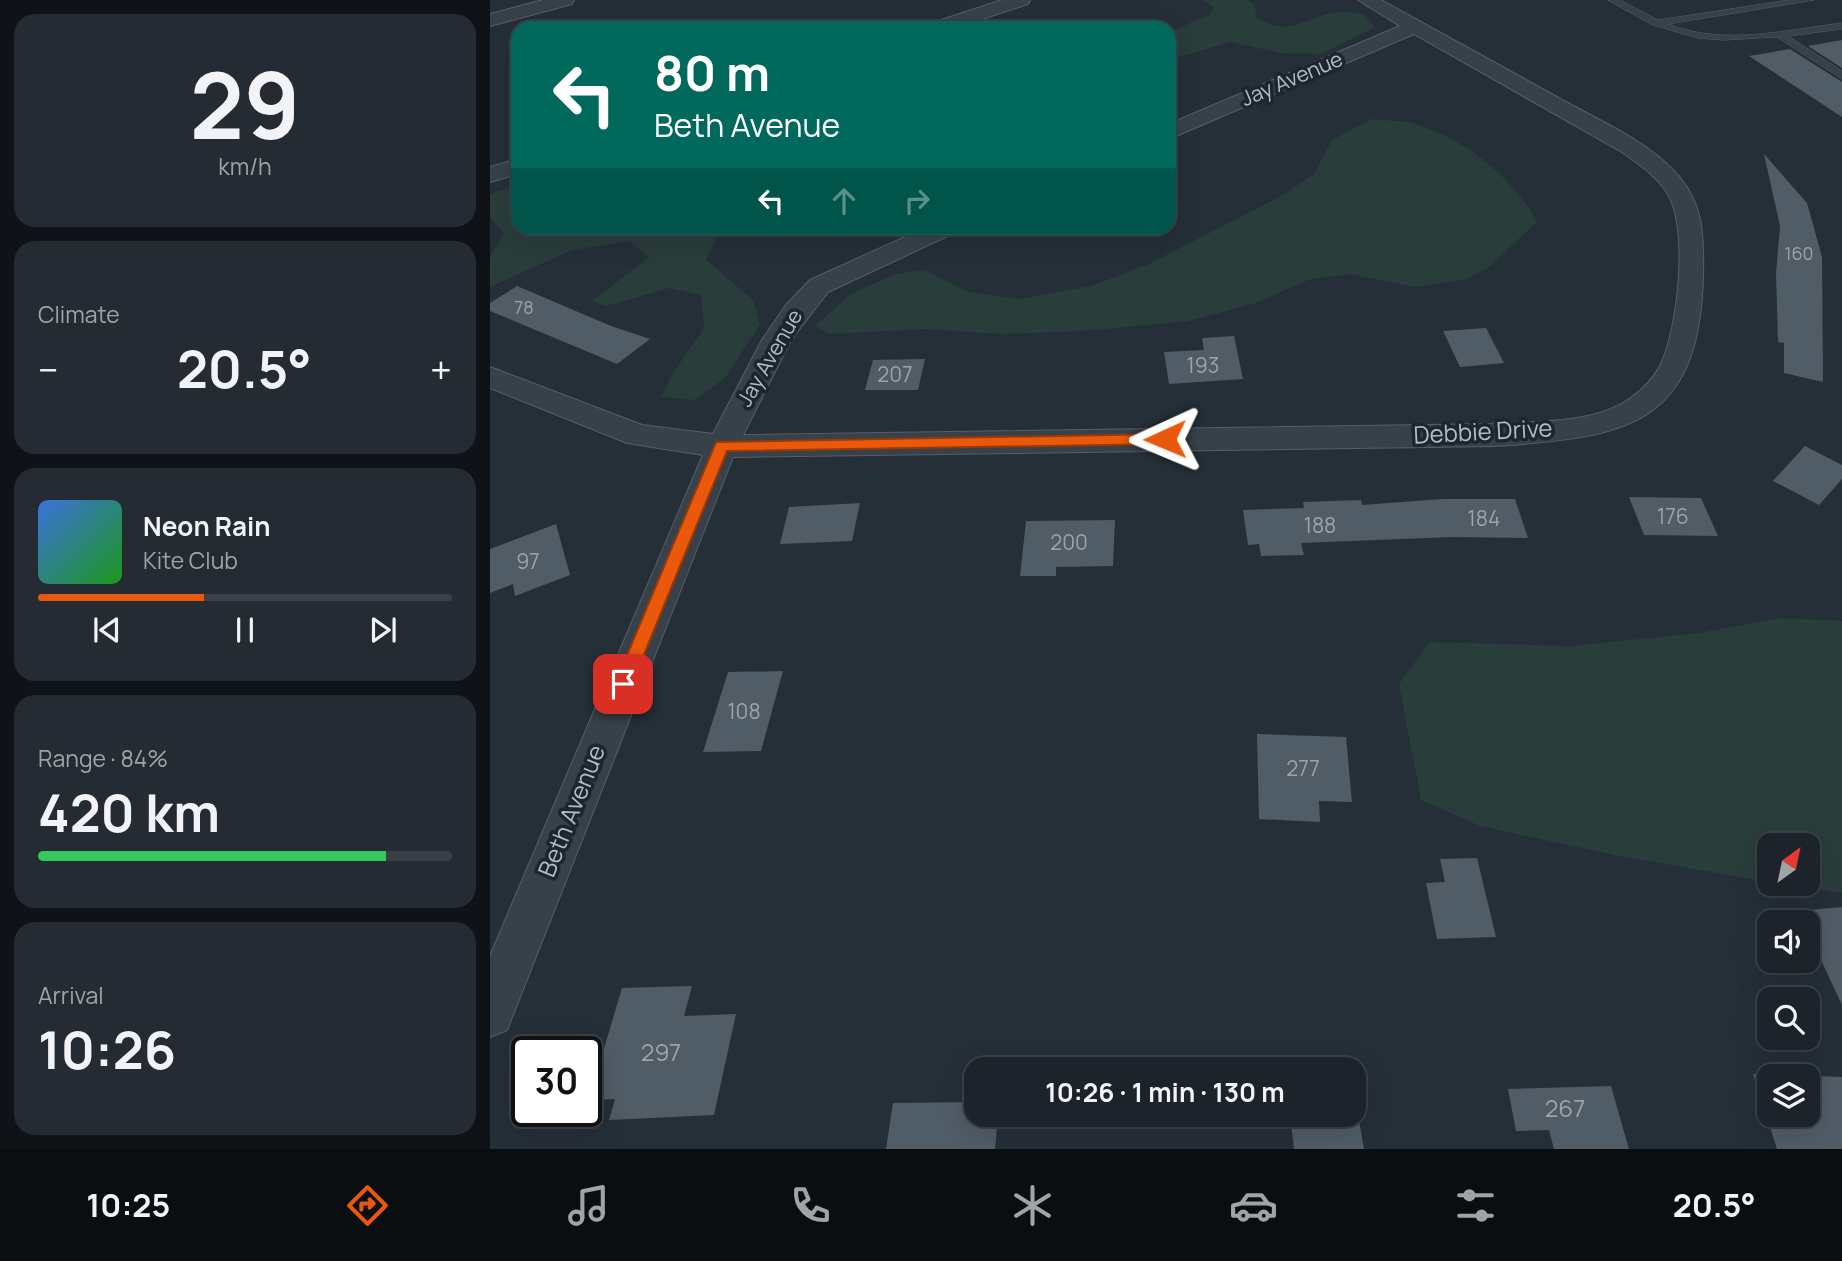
<!DOCTYPE html>
<html lang="en">
<head>
<meta charset="utf-8">
<style>
  :root { --surface:#1c232a; --page:#252b32; --text:#f1f3f6; --muted:#a0a4a8; --line:#3a4047; --accent:#ea580c }
  body { margin:0; font-family:Manrope,sans-serif; background:var(--page); color:var(--text); height:100vh; display:flex; flex-direction:column; font-size:26px; white-space:nowrap }
  * { box-sizing:border-box; margin:0 }
  p { font-size:23px; color:var(--muted) }
  .icon { flex:none; width:38px; height:38px; fill:none; stroke:currentColor; stroke-width:2; stroke-linecap:round; stroke-linejoin:round }
  .map { position:relative; flex:1; overflow:hidden }
  .sheet { display:flex; flex-direction:column; gap:14px; padding:14px; background:#0f1317; width:490px }
  .sheet>* { flex:none }
  .top-card { position:absolute; left:21px; top:21px; width:665px; height:214px; border-radius:21px; box-shadow:0 7px 28px #0002,0 0 0 2px var(--line); background:#00695c; color:#fff; overflow:hidden }
  .needle { width:46px; rotate:33deg }
  .controls { position:absolute; left:1267px; top:833px; display:grid; gap:14px }
  .controls a { display:grid; place-items:center; width:63px; height:63px; border-radius:14px; background:var(--surface); box-shadow:0 7px 28px #0002,0 0 0 2px var(--line); font-size:35px }
  .speed { position:absolute; left:21px; top:1036px; display:flex; gap:14px; font-size:35px; font-weight:700; text-align:center }
  .speed>* { display:grid; place-content:center; width:91px; height:91px; border-radius:50%; background:var(--surface); box-shadow:0 7px 28px #0002,0 0 0 2px var(--line); line-height:1 }
  .speed .limit { border:4px solid #111; border-radius:10px; background:#fff; color:#111 }
  .pin { position:absolute; display:grid; place-items:center; width:60px; height:60px; color:#fff; margin:-30px; border-radius:14px; box-shadow:0 4px 10px #0006 }
  .me { position:absolute; width:77px; margin:-38px; rotate:269deg; stroke-linejoin:round; filter:drop-shadow(0 0 5px #0008) }
  .turn { display:flex; align-items:center; gap:24px; height:147px; padding:0 28px; font-size:32px }
  .turn .icon { width:91px; height:91px; stroke-width:2.5 }
  .turn b { display:block; font-size:49px; line-height:60px }
  .lanes { display:flex; align-items:center; height:66px; padding:0 28px; background:#0003; justify-content:center; gap:35px; direction:ltr }
  .lanes .off { opacity:.35 }
  .big { font-size:52px; font-weight:700; line-height:1.1 }
  .sheet .tile { flex:1; display:flex; flex-direction:column; justify-content:center; gap:10px; min-width:0; padding:0 24px; border-radius:21px; background:var(--page) }
  .sheet .dial { align-items:center; gap:0 }
  .dial b { font-size:91px; line-height:1 }
  .song { display:flex; align-items:center; gap:21px }
  .cover { width:84px; height:84px; border-radius:10px; background:linear-gradient(135deg,hsl(220 70% 55%),hsl(120 70% 35%)) }
  .played { height:7px; border-radius:4px; background:linear-gradient(90deg,var(--accent) 40%,var(--line) 40%) }
  .keys { display:flex; justify-content:space-around; direction:ltr }
  .heat { display:flex; justify-content:space-between; align-items:center; font-size:38px; direction:ltr }
  .charge { height:10px; border-radius:5px; background:linear-gradient(90deg,#34c759 84%,var(--line) 0) }
  .trip { position:absolute; left:474px; top:1057px; width:402px; height:70px; border-radius:21px; background:var(--surface); box-shadow:0 7px 28px #0002,0 0 0 2px var(--line); font-weight:700; line-height:70px; text-align:center }
  .menu { display:flex; height:112px; justify-content:space-around; align-items:center; background:#0b0e11; color:var(--muted) }
  .menu .icon { width:49px; height:49px }
  .menu .selected { color:var(--accent) }
  .menu b { font-size:32px; color:var(--text) }
  main { display:flex; flex:1; min-height:0 }
  .map>svg:first-child { display:block }
  .green { fill:#293d3b }
  .building { fill:#505c66; fill-rule:evenodd }
  .lines { fill:none; stroke-linecap:round; stroke-linejoin:round }
  .lane-casing { stroke:#565f66; stroke-width:1 }
  .street-casing { stroke:#565f66; stroke-width:2 }
  .lane { fill:#384149; fill-rule:evenodd }
  .street { fill:#384149; fill-rule:evenodd }
  .route { fill:#ea580c; stroke:#983908; stroke-width:2 }
  .labels { text-anchor:middle; stroke-width:7; stroke-linejoin:round; paint-order:stroke }
  .far-number-label { font-size:18px; fill:#9aa4ac }
  .far-street-label { font-size:21px; fill:#b3bcc4; stroke:#1d262d }
  .number-label { font-size:21px; fill:#9aa4ac }
  .street-label { font-size:24px; fill:#b3bcc4; stroke:#1d262d }
  .near-number-label { font-size:24px; fill:#9aa4ac }
</style>
</head>
<body>
<main>
<section class="sheet">
<div class="tile dial"><b>29</b><p>km/h</p></div>
<div class="tile"><p>Climate</p>
<div class="heat"><a>−</a><b class="big">20.5°</b><a>+</a></div>
</div>
<div class="tile">
<div class="song"><i class="cover"></i><div><b>Neon Rain</b><p>Kite Club</p></div></div>
<div class="played"></div>
<div class="keys"><svg class="icon" aria-label="previous" viewBox="0 0 24 24"><path d="M18 5L8 12l10 7zM5 5v14"/></svg><svg class="icon" aria-label="pause" viewBox="0 0 24 24"><path d="M8 5v14M16 5v14"/></svg><svg class="icon" aria-label="next" viewBox="0 0 24 24"><path d="M6 5l10 7-10 7zM19 5v14"/></svg></div>
</div>
<div class="tile"><p>Range · 84%</p><b class="big">420 km</b><div class="charge"></div></div>
<div class="tile"><p>Arrival</p><b class="big">10:26</b></div>
</section>
<div class="map">
<svg width="1352" height="1149" viewBox="0 0 1352 1149">
  <rect width="100%" height="100%" fill="#252f38"/>
  <path class="green" d="M712,0h45l8,5 1,12c35,23 51,-3 85,-5 7,0 15,1 22,2l12,13 -54,27 -40,-1 -51,-11 -61,18v-28l40,-17 5,-8z
    M882,119c14,2 31,1 44,5 51,17 95,51 121,98l-47,44 -22,13 -52,8 -67,-13 -41,6 -55,24 -65,17 -91,9 -96,4 -75,-5 -97,5 -14,-8 37,-33 44,-19 28,-4 45,22 49,7 73,-13 58,-22 134,-69 31,-21 18,-34z
    M28,185v43h218l-19,9 -11,23 47,40 7,24 -35,54 -30,22 -34,-3 12,-24 31,-45 -3,-33 -32,-7 -63,18 -14,-5 57,-44 -20,-16 -57,9 -82,37v-30l14,-23 -14,-17v-23z
    M1290,618l62,3v272l-59,-9h25v-39h-39v37l-150,-26 -139,-30 -59,-26 -22,-116 31,-42 141,4 128,-13z"/>
  <path class="building" d="M1352,40v28l-34,-22z
    M1300,49l52,33v35l-93,-61z
    M1274,154l43,49 15,54 1,125 -39,-9v-30l-6,-1 -2,-69 4,-47z
    M27,286l94,40 39,13 -33,25 -127,-53v-8z
    M996,328l18,35 -44,4 -17,-36z
    M744,336l9,43 -74,5 -5,-32 40,-2 -2,-12z
    M435,359l-7,31h-53l8,-30z
    M1315,446l37,19v14l-23,26 -46,-24z
    M1139,497l72,1 17,38 -74,-1z
    M952,499h73l13,39 -76,-1 -151,6 3,12 -43,1 -2,-12 -11,1 -5,-35 61,-2 -1,-6 58,-2 1,5z
    M370,503l-8,38 -72,3 9,-37z
    M625,520l-2,46 -57,1v9h-36l6,-55z
    M66,524l14,51 -55,21 -2,-12 -23,9v-44z
    M293,671l-22,80 -58,1 25,-80z
    M767,734l89,3 6,65 -33,-1 1,21 -61,-3z
    M987,858l19,79 -59,2 -11,-56 19,-1 -5,-23z
    M1352,907v98l-34,-73v-10h-5l-5,-11z
    M202,986l-8,30 52,-2 -22,101 -105,5 6,-21 -29,1v-47l17,-1 19,-64z
    M1263,1074l89,3v72h-65zM1279,1076h39v39h-39z
    M1121,1086l18,63h-75l-5,-19 -33,1 -8,-42z
    M486,1102v13h22l-3,34h-109l7,-46z
    M800,1115h68l6,34h-70z"/>
  <g class="lines">
    <defs>
      <path id="lane" d="M1118,0h12l38,20 132,-20h24l-146,24c54,22 119,6 174,-1v6l-54,7 54,35v8l-65,-42 -53,3 -26,-2 -45,-13z"/>
      <path id="street" d="M53,0h31l-2,4 -82,22v-12z
        M512,0h28l-2,4 -73,24h-29l3,-4z
        M868,0h23c62,34 123,68 185,102 36,20 78,38 107,68 31,31 31,66 30,107 -4,150 -78,160 -207,169l-763,11 -226,573 -17,7v-81l213,-501 -76,-12 -137,-55v-21l152,58 71,9 49,-94 24,-35 24,-25 115,-52h32l-3,5 -126,59 -37,48 -48,95 753,-11c44,-3 98,0 135,-26 12,-9 22,-19 29,-32 18,-37 28,-131 10,-168 -11,-21 -31,-34 -50,-47l-206,-117 -245,105v-15l231,-98z
        M28,159v15l-28,8v-15z"/>
    </defs>
    <use href="#lane" class="lane-casing"/>
    <use href="#street" class="street-casing"/>
    <use href="#lane" class="lane"/>
    <use href="#street" class="street"/>
  </g>
  <path class="route" d="M675,434l7,5 -7,5 -438,7 -95,233 -9,7 -8,-7 101,-242z"/>
  <g class="labels">
    <g class="far-number-label">
      <text x="1309" y="260">160</text>
      <text x="34" y="314">78</text>
    </g>
    <g class="far-street-label">
      <text transform="translate(802 79) rotate(-23)" y="7">Jay Avenue</text>
      <text transform="translate(280 358) rotate(-60)" y="7">Jay Avenue</text>
    </g>
    <g class="number-label">
      <text x="713" y="373">193</text>
      <text x="405" y="382">207</text>
      <text x="1183" y="524">176</text>
      <text x="994" y="526">184</text>
      <text x="830" y="533">188</text>
      <text x="579" y="550">200</text>
      <text x="38" y="569">97</text>
      <text x="254" y="719">108</text>
      <text x="813" y="776">277</text>
    </g>
    <g class="street-label">
      <text transform="translate(993 432) rotate(-3)" y="8">Debbie Drive</text>
      <text transform="translate(82 811) rotate(-68)" y="8">Beth Avenue</text>
    </g>
    <g class="near-number-label">
      <text x="171" y="1061">297</text>
      <text x="1075" y="1117">267</text>
    </g>
  </g>
</svg>
<div class="controls">
<a><svg class="needle" viewBox="-14 -14 28 28"><path d="M0-13l5 13h-10z" fill="#e53935"/><path d="M0 13l5-13h-10z" fill="#a0a4a8"/></svg></a>
<a><svg class="icon" aria-label="sound" viewBox="0 0 24 24"><path d="M4 9h4l5-4v14l-5-4H4zM17 9q2 3 0 6"/></svg></a>
<a><svg class="icon" aria-label="search" viewBox="0 0 24 24"><circle cx="10" cy="10" r="6"/><path d="M15 15l6 6"/></svg></a>
<a><svg class="icon" aria-label="layers" viewBox="0 0 24 24"><path d="M12 4l9 5-9 5-9-5zM3 14l9 5 9-5"/></svg></a>
</div>
<div class="speed"><div class="limit">30</div></div>
<div class="pin" style="left:133px;top:684px;background:#d93025"><svg class="icon" aria-label="arrive" viewBox="0 0 24 24"><path d="M6 21V4h12l-3 4 3 4H6"/></svg></div>
<svg class="me" style="left:675px;top:439px" viewBox="-20 -20 40 40"><path d="M0-17L14 15 0 8-14 15z" fill="#ea580c" stroke="#fff" stroke-width="4"/></svg>
<div class="trip">10:26 · 1 min · 130 m</div>
<div class="top-card">
<div class="turn"><svg class="icon" aria-label="left" viewBox="0 0 24 24"><path d="M17 20v-9H6M10 6l-5 5 5 5"/></svg><div><b>80 m</b>Beth Avenue</div></div>
<div class="lanes"><svg class="icon" aria-label="left" viewBox="0 0 24 24"><path d="M17 20v-9H6M10 6l-5 5 5 5"/></svg><svg class="icon off" aria-label="ahead" viewBox="0 0 24 24"><path d="M12 20V5M6 11l6-6 6 6"/></svg><svg class="icon off" aria-label="right" viewBox="0 0 24 24"><path d="M7 20v-9h11M14 6l5 5-5 5"/></svg></div>
</div>
</div>
</main>
<nav class="menu">
<b>10:25</b>
<svg class="icon selected" aria-label="directions" viewBox="0 0 24 24"><path d="M12 3l9 9-9 9-9-9zM9 14v-3h6M13 9l2 2-2 2"/></svg>
<svg class="icon" aria-label="music" viewBox="0 0 24 24"><path d="M9 18V5l10-2v13"/><circle cx="6" cy="18" r="3"/><circle cx="16" cy="16" r="3"/></svg>
<svg class="icon" aria-label="phone" viewBox="0 0 24 24"><path d="M5 4h4l2 5-3 2q2 4 5 5l2-3 5 2v4C11 20 4 13 5 4z"/></svg>
<svg class="icon" aria-label="climate" viewBox="0 0 24 24"><path d="M12 3v18M4 7l16 10M4 17L20 7"/></svg>
<svg class="icon" aria-label="car" viewBox="0 0 24 24"><path d="M5 17H2v-5l4-1 3-4h7l3 4 3 1v5h-3M9 17h6M6 11h13"/><circle cx="7" cy="17" r="2"/><circle cx="17" cy="17" r="2"/></svg>
<svg class="icon" aria-label="filters" viewBox="0 0 24 24"><path d="M4 7h16M4 17h16"/><circle cx="9" cy="7" r="2"/><circle cx="15" cy="17" r="2"/></svg>
<b>20.5°</b>
</nav>
</body>
</html>
